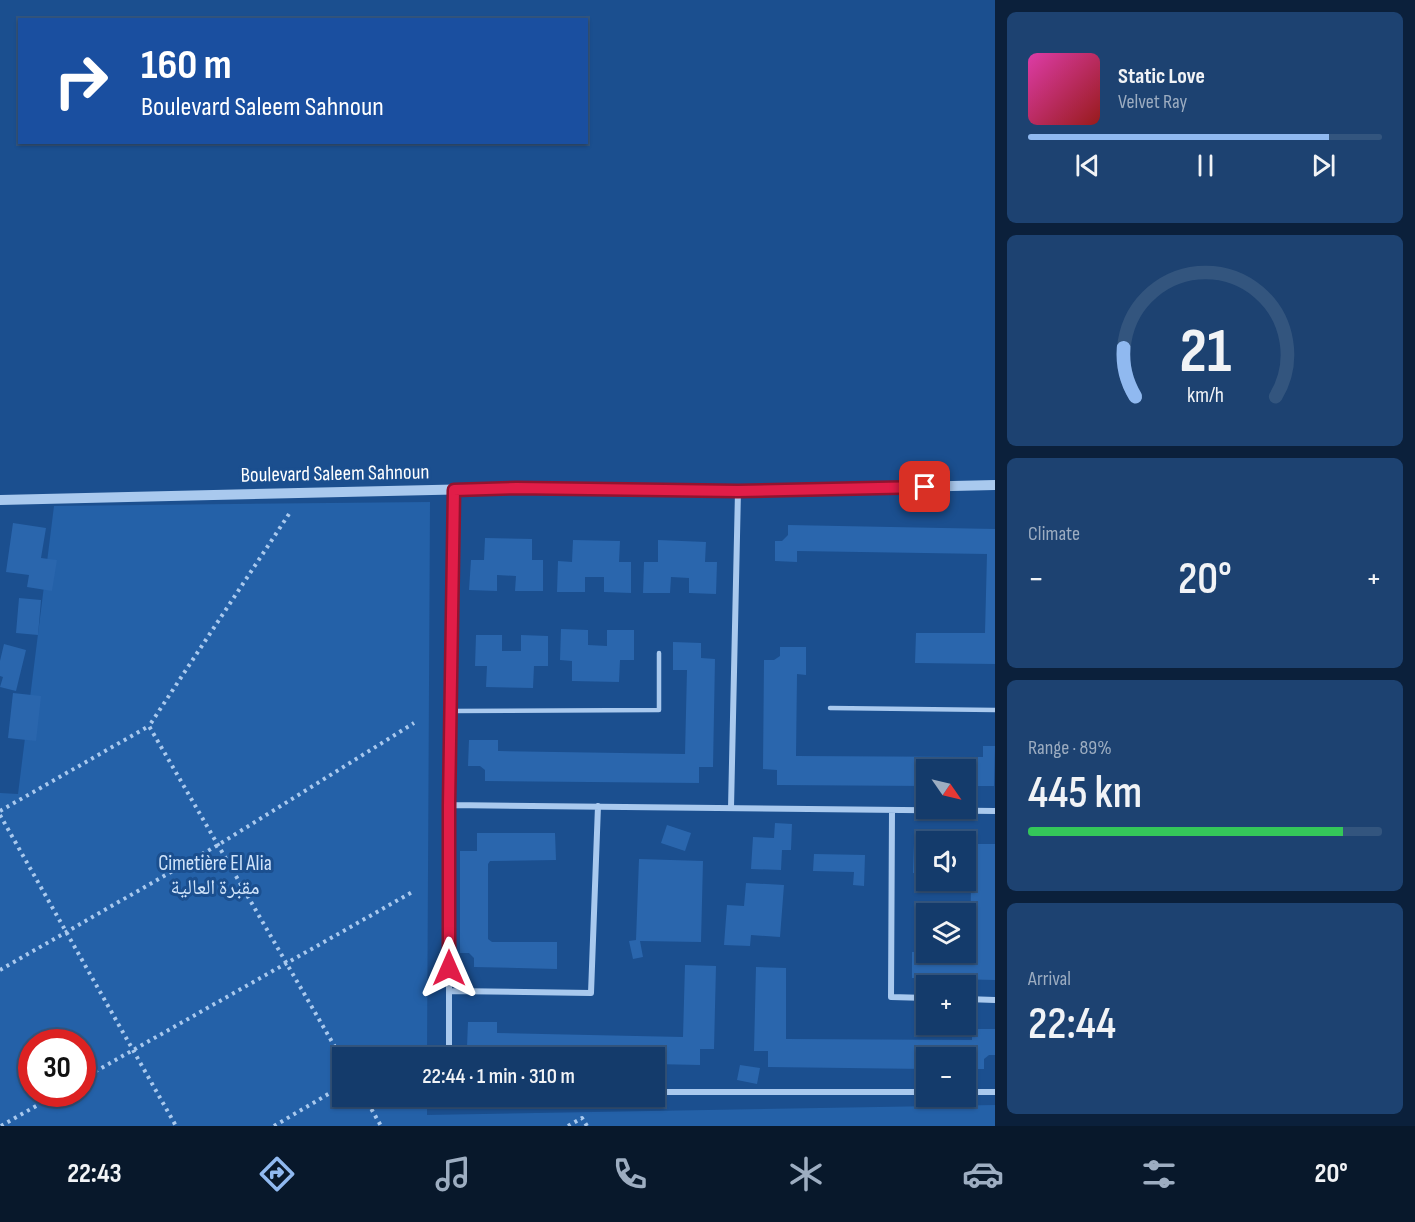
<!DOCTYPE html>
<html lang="en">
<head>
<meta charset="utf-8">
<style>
  :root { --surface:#143b6b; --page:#1d4271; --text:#f1f3f6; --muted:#9dadc1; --line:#33557e; --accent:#90b9f0 }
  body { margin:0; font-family:"Sofia Sans Condensed","Noto Naskh Arabic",sans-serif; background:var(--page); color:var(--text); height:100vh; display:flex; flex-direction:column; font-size:22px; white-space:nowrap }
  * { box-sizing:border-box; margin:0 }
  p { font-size:20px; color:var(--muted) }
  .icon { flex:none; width:33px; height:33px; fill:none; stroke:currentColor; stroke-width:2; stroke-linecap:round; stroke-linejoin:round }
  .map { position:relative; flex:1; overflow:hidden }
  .panel { display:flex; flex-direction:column; gap:12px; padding:12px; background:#0b203b; width:420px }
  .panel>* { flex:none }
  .banner { position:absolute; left:18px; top:18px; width:570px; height:126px; border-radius:0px; box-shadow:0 2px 4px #0004,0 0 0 2px var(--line); background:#1a4fa0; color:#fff; overflow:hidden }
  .needle { width:39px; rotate:124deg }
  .tools { position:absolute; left:916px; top:759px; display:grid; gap:12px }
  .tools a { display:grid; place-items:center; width:60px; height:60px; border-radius:0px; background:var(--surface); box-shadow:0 2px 4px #0004,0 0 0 2px var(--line); font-size:30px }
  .speed { position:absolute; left:18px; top:1029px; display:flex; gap:12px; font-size:30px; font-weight:700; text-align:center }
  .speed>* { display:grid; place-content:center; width:78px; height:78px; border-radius:50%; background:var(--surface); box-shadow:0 2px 4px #0004,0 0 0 2px var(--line); line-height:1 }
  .speed .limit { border:9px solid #d22; background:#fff; color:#111 }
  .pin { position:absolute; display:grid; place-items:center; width:51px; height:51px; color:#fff; margin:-26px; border-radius:12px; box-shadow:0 3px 9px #0006 }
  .me { position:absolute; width:66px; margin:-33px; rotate:0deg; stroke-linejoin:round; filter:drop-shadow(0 0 4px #0008) }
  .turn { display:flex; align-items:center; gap:21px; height:126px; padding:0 24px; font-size:27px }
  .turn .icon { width:78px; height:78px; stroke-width:2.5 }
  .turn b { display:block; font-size:42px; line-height:51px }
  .big { font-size:45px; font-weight:600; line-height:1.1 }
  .panel .widget { flex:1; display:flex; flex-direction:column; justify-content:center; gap:9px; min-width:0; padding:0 21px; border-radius:9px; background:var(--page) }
  .panel .dial { align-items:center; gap:0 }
  .dial svg { height:156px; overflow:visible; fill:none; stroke:var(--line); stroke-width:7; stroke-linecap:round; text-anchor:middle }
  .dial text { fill:var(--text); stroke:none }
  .song { display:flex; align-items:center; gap:18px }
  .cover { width:72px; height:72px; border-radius:9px; background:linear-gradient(135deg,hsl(320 70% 55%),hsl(0 70% 35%)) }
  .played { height:6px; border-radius:3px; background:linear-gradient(90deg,var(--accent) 85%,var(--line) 85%) }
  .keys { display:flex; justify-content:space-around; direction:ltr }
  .heat { display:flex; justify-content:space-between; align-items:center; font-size:33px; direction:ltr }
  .charge { height:9px; border-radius:4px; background:linear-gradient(90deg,#34c759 89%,var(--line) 0) }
  .trip { position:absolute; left:332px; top:1047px; width:333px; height:60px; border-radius:0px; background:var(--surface); box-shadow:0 2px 4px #0004,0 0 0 2px var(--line); font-weight:600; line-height:60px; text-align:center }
  .dock { display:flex; height:96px; justify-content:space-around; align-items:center; background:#08182b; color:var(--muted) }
  .dock .icon { width:42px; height:42px }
  .dock .on { color:var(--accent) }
  .dock b { font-size:27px; color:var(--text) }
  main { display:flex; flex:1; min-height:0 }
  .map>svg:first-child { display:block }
  .green { fill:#2461a8; fill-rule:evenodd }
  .building { fill:#2a66ad }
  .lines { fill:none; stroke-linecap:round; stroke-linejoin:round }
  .path { stroke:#a9c9ee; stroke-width:4; stroke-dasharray:3 4.5; stroke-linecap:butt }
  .service { stroke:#a9c9ee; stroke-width:4.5 }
  .minor { stroke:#a9c9ee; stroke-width:6 }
  .tertiary { stroke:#a9c9ee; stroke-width:10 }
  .route-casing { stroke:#92132f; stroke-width:15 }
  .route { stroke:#e11d48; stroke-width:10 }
  .labels { text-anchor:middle; stroke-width:6; stroke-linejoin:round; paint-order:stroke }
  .street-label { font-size:21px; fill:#fff; stroke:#1b4f8f }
  .park-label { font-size:21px; fill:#cfe3fa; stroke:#1b4f8f }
</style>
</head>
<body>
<main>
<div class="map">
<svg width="995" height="1126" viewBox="0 0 995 1126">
  <rect width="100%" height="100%" fill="#1b4f8f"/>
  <path class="green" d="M430,502l-3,555 -85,1v38l85,1v18l568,-10v21h-995v-333l18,1 36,-288zM32,1042h50v52h-50z"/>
  <path class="building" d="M13,523l33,5 -5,30 16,2 -5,31 -25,-4 2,-12 -23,-3z
    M788,525l207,4v135l-80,-1 1,-30h69l2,-79 -190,-3v11l-22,-1v-20h7l6,-6z
    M485,538l47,1v21h11v31h-28l1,-15 -19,-1v16l-28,-1 2,-30h13z
    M573,540l47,1 -1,21h12v31l-27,-1v-15h-19v15h-28l1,-31 14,1z
    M658,540l48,2 -1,20h12l-1,32 -27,-1v-15l-18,-1 -1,16h-27l1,-31h14z
    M19,598l22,2 -3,35 -22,-2z
    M561,629l27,1v15l19,1v-16h27v30h-14l-1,22 -47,-1v-20l-12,-1z
    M476,635h26v16h19v-16l27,1v30h-14l-1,22 -47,-1 1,-21h-12z
    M673,642l28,1v15l14,1 -2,108h-14v16l-214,-2v-11l-5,-4h-12l1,-26h29v11l187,3 2,-84h-14z
    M4,644l22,6 -10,41 -16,-4 3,-10 -3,-1v-15z
    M780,647h26v28l-9,-1 -1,82 187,1v-11h12l-1,40h-28v-16h-39v16l-150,-1v-15l-14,-1 1,-109h10l6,-4z
    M13,693l28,3 -5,45 -28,-3z
    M775,823l17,1 -1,26h-9l-1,20 -30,-1 2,-32 21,1z
    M667,825l24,8 -6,18 -24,-8z
    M477,833h78l1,27 -66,1 -2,3v75l4,3h65v27l-83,-2v-9l-5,-5h-9v-102h17z
    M914,843h13v31l-14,-1z
    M966,844h29v136l-83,-2v-26l58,1 1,-70h-3v-9h-2z
    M814,854l51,1 -1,31 -11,-1 1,-13 -41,-1z
    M639,859l64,2 -2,81 -61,-1 3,16 -10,2 -4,-18 7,-1z
    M746,883l38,2 -4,52 -29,-2 -1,11 -26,-1 3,-40 17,1z
    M685,965l31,1 -2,83h-14v16l-46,-1v-6h-169v-6l-6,-4 -12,-1 1,-25h29v11l186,4z
    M756,967l30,1v71l186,1v-11h23v26h-6l-5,4v10h-18v-11h-39v11l-159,-2v-16h-14z
    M740,1065l20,3 -3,16 -20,-4z"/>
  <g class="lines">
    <path class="path" d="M289,514l-140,212 193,333
      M0,811l149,-85
      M0,815l176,311
      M0,970l218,-125 196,-122
      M82,1079l332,-188
      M364,1096l17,30
      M1,1126l56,-32
      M274,1126l68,-40
      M568,1126l14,-8 5,8"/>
    <path class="service" d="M830,708l165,2
      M450,711l209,-1v-57"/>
    <path class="minor" d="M449,805l546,6
      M731,808l7,-317
      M892,810l-1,187 36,1
      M449,991l142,2 7,-187
      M966,999l29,1
      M449,1058v-253l5,-315
      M654,1092h273
      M966,1092h29"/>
    <path class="tertiary" d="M0,500l516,-12 222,3 257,-6"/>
  </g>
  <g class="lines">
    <defs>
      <path id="route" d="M449,968v-163l5,-315 62,-2 222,3 187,-4"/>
    </defs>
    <use href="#route" class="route-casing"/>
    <use href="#route" class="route"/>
  </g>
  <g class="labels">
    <g class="street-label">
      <text transform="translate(335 473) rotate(-1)" y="7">Boulevard Saleem Sahnoun</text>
    </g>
    <g class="park-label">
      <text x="215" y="870">Cimetière El Alia<tspan x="215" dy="24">مقبرة العالية</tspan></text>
    </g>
  </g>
</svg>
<div class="tools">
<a><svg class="needle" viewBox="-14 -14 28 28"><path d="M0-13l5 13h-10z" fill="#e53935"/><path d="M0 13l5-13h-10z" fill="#9dadc1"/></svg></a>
<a><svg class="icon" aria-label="sound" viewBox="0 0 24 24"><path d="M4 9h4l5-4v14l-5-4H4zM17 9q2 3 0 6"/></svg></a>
<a><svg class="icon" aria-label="layers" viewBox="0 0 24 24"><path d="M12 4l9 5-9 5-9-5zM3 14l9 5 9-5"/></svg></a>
<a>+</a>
<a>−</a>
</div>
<div class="speed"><div class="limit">30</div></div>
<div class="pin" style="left:925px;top:487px;background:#d93025"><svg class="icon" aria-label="arrive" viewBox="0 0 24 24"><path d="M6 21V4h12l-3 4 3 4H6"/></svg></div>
<svg class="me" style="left:449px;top:968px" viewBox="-20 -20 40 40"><path d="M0-17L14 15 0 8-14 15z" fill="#e11d48" stroke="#fff" stroke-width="4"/></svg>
<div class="trip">22:44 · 1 min · 310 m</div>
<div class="banner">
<div class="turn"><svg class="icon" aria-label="right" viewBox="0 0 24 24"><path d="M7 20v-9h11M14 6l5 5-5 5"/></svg><div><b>160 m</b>Boulevard Saleem Sahnoun</div></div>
</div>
</div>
<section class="panel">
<div class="widget">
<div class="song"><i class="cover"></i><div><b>Static Love</b><p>Velvet Ray</p></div></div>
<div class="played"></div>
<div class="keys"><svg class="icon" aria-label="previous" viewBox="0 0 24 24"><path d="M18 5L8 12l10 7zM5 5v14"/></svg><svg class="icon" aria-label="pause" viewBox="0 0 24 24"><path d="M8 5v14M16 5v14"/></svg><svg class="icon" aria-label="next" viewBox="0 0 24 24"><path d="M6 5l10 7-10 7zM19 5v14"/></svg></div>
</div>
<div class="widget dial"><svg viewBox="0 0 100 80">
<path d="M14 69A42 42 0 1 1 86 69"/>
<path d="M14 69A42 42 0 0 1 8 44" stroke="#90b9f0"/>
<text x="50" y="56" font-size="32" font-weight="700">21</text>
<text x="50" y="72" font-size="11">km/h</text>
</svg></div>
<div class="widget"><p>Climate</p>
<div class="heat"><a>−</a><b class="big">20°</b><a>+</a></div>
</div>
<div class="widget"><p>Range · 89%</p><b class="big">445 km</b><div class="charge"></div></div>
<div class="widget"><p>Arrival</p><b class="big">22:44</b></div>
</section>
</main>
<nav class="dock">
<b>22:43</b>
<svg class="icon on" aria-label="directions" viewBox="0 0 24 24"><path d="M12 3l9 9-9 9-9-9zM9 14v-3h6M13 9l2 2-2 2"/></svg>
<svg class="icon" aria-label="music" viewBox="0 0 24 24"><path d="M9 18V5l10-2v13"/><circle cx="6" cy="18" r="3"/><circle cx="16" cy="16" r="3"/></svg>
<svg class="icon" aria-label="phone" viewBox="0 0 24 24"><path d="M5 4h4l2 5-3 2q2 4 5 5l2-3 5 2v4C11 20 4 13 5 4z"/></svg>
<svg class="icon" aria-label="climate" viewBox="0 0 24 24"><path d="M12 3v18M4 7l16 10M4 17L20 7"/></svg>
<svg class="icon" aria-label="car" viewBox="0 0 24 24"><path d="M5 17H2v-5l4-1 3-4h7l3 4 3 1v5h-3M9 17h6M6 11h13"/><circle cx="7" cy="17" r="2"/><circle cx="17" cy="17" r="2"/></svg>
<svg class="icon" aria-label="filters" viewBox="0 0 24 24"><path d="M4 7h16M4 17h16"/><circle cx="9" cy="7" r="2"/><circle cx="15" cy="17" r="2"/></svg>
<b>20°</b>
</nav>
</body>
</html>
